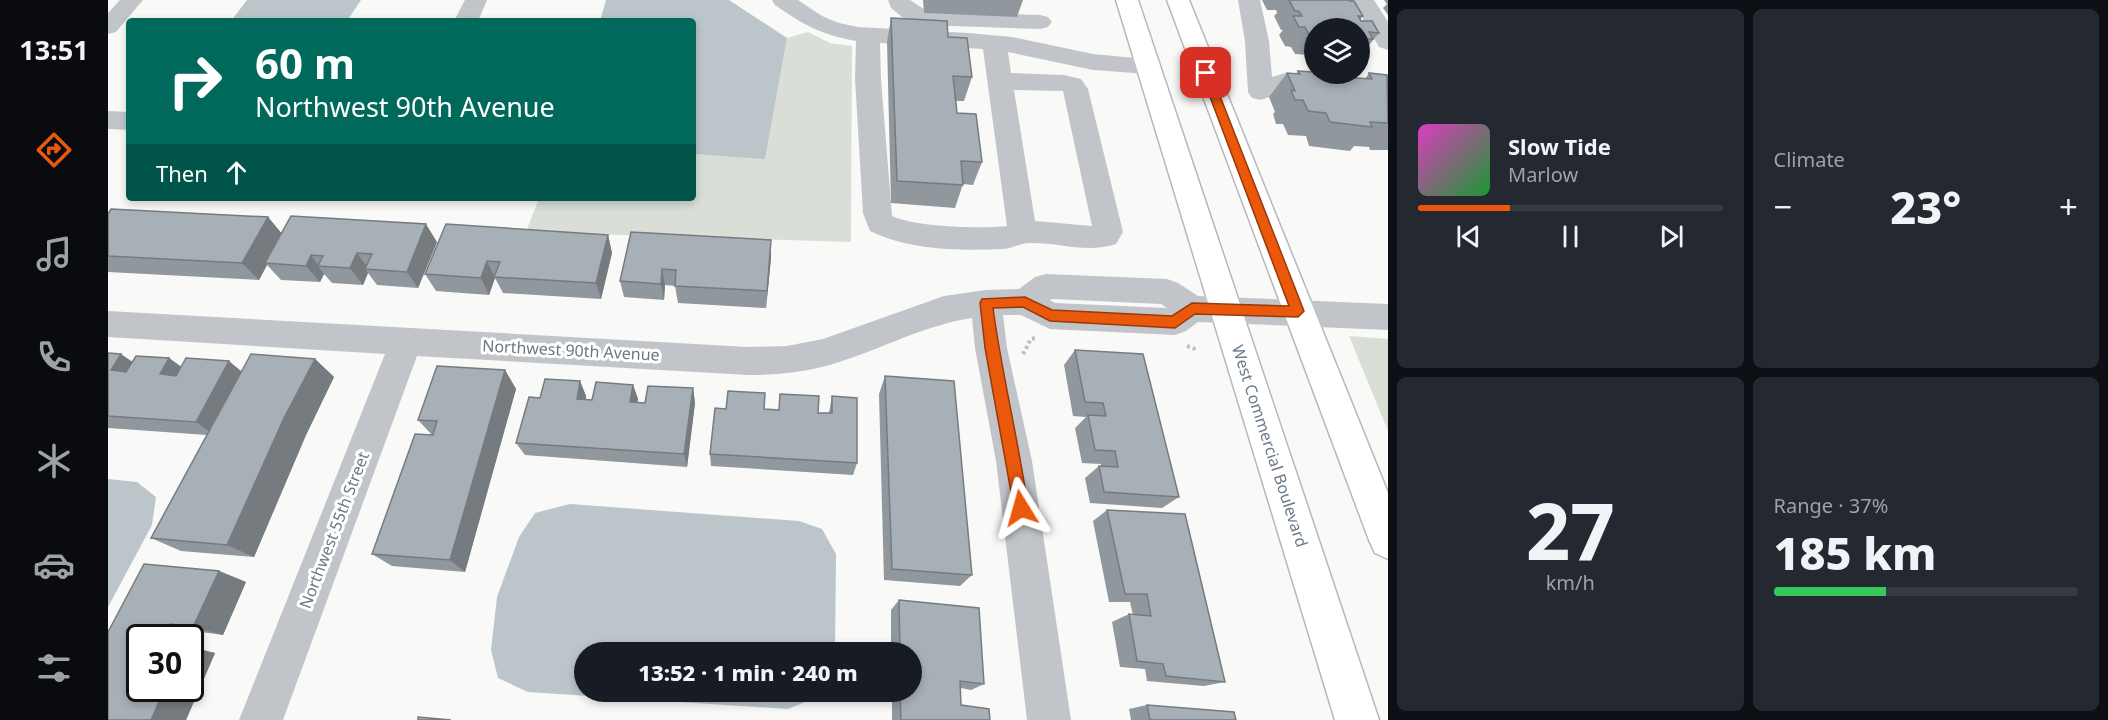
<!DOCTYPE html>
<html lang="en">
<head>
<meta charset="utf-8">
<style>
  :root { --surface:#171b24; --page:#242831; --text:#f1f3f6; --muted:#9ea1a6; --line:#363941; --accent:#ea580c }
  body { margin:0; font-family:"Noto Sans",sans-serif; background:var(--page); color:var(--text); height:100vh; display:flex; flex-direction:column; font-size:22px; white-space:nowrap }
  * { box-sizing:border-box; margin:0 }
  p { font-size:20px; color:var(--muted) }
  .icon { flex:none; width:33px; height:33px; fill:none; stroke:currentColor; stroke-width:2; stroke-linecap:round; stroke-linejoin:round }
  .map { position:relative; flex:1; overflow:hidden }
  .side { display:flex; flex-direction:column; gap:9px; padding:9px; background:#0d0f14; width:720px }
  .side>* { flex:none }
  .banner { position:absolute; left:18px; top:18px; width:570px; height:183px; border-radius:6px; box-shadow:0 3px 9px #0003; background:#00695c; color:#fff; overflow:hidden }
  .fabs { position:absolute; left:1196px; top:18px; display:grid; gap:12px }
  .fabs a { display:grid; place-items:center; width:66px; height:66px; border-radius:50%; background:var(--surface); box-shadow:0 3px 9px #0003; font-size:30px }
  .speed { position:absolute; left:18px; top:624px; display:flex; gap:12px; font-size:30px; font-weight:700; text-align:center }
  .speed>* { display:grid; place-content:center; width:78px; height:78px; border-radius:50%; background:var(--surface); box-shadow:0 3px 9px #0003; line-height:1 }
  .speed .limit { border:3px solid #111; border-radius:9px; background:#fff; color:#111 }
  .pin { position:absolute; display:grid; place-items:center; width:51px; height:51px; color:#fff; margin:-26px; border-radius:12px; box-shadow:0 3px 9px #0006 }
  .me { position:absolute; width:66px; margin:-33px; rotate:352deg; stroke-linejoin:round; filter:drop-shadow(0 0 4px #0008) }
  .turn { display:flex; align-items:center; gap:21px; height:126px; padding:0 30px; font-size:27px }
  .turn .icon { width:78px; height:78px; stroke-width:2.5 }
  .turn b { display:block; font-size:42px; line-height:51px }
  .then { display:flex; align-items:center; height:57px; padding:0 30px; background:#0003; gap:12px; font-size:22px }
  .big { font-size:45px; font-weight:800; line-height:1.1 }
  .side .card { flex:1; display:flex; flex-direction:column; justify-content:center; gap:9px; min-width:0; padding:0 21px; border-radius:9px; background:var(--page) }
  .side .dial { align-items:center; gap:0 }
  .dial b { font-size:78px; line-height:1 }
  .song { display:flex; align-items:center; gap:18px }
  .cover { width:72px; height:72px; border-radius:9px; background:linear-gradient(135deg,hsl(310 70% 55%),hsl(130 70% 35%)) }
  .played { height:6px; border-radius:3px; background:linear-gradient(90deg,var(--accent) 30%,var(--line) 30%) }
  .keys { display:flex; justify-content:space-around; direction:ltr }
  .heat { display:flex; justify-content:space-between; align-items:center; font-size:33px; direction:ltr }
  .charge { height:9px; border-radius:4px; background:linear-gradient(90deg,#34c759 37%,var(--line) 0) }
  .side .tiles { flex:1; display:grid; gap:9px; grid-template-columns:repeat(2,1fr) }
  .trip { position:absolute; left:466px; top:642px; width:348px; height:60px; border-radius:30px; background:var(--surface); box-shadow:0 3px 9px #0003; font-weight:800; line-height:60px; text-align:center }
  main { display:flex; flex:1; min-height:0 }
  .menu { display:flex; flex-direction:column; width:108px; justify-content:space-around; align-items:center; background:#090b0e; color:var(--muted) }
  .menu .icon { width:42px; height:42px }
  .menu .active { color:var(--accent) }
  .menu b { font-size:27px; color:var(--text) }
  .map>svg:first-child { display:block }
  .green { fill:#d9ded7 }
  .water { fill:#bbc5ca }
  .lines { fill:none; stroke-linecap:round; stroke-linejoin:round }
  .highway-casing { stroke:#b5b8bc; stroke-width:3 }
  .path { stroke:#bcbec1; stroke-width:4; stroke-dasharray:3 3; stroke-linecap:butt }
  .minor { fill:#c1c5c9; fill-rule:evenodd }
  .highway { fill:#fff; fill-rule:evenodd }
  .wall { fill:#90979d }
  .shaded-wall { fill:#767b80 }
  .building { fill:#a8b0b7; stroke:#767b80; stroke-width:1.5 }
  .route { fill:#ea580c; stroke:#983908; stroke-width:1.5 }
  .labels { text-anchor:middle; stroke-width:6; stroke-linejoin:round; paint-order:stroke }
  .street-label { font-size:16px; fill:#6a7887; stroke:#fff }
</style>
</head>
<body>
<main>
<nav class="menu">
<b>13:51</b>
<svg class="icon active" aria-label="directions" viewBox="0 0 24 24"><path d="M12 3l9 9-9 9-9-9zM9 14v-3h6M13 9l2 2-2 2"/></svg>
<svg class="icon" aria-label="music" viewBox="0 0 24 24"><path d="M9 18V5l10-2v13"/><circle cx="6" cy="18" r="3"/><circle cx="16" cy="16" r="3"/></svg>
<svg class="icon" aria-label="phone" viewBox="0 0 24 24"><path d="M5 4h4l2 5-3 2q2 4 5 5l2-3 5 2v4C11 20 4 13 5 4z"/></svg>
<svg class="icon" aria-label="climate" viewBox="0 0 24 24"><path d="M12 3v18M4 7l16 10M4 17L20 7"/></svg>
<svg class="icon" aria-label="car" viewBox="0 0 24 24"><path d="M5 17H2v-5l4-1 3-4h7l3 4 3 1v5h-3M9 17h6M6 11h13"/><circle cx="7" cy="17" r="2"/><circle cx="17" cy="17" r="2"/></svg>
<svg class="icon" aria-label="filters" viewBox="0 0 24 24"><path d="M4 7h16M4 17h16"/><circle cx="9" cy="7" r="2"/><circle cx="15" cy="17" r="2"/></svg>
</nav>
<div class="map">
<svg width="1280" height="720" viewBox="0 0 1280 720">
  <rect width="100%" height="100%" fill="#f9faf8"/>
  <path class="green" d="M700,32l22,11 22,3 -1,196 -325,-10 13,-34h154v-44l72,4 22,-120z
    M1241,336l39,3v92z"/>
  <path class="water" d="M139,0h114l-14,21h-116z
    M498,0h123l58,38 -22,121 -72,-5v-133h-93z
    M0,479l29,3 19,15 -4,28 -44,82z
    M462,504l229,17 23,8 14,25 -1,98h-250v40h241l-2,2 -36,15 -260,-17 -30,-14 -7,-28 6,-53 22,-60 16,-24z"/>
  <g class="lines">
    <defs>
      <path id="highway" d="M1008,0h22l241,720h-44z
        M1059,0h22l199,493v66l-13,-6 -6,-13z"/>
    </defs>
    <use href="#highway" class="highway-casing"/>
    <path class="path" d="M1079,346l11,4
      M915,354l8,-15 5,-1"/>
    <path class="minor" d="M12,0h23l-27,32 -8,2v-21z
      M357,0h22l-9,21h-24z
      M664,0h26l24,16 17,7 19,4 110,6 44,4 81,17 64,6 3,6 -3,6 -9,2 -55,-4 -85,-18 3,21 53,2 17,4 7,10 35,143 -7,12c-31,10 -56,-2 -87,-1 -9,0 -17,6 -27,6 -43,2 -93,1 -132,-18l-7,-18 -8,-134 1,-38c-36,-7 -51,-15 -81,-36zM772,43l103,6 24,177c-26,3 -92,1 -115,-10l-11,-137zM906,90l49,1 29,135 -57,-5z
      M780,0h22l17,11 113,4 8,2 4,5 -4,5 -8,2 -117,-4 -21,-8 -11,-9z
      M1130,0h22l9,41 3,36 13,-4 28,5 75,5v16l-75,-5 -25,-4 -27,10 -9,-2 -4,-6 -3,-51z
      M1244,0h22l14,22v28l-9,-3z
      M0,111l21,1v18l-21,-1z
      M938,274l121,5 11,4 20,13 190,8v26l-190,-8 -12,9 -11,4 -125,-6 -29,-14h-18l4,33 25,113 39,259h-44l-31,-259 -21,-113 -3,-30c-53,8 -99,36 -150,49 -25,6 -49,8 -74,8l-331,-19 -134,364h-44l146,-366 -277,-17v-26l640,36 39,-1 36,-7 121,-43 42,-6 33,-1 16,-12zM944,299l109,5 6,4 -112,-5 -5,-3z"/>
    <use href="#highway" class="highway"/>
  </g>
  <path class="wall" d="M815,0h100l-6,17 -93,-4z
    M1154,0h90l-1,1 12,15 -3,4 19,13 -20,24v-29h-45v34h-2l-3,-7 -14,-1 -4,-7 -6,-1 -6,-11 4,-5h-2l-7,-14 3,-3 -1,-3h-9z
    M1276,0h4v15l-5,-7 4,-4z
    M783,18l57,19 24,40 -8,24h-8l1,12 25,49 -9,23 -10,-1 -8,24 -64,-5 -4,-161z
    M1190,71l27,5 40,3 4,-6 19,3v74h-18l-1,-3 -15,-1 -4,5 -41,-5 -3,-10 -18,-1 -5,-11h-7l-3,-10 2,-2 -6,-15 18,-24 9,1z
    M0,214l160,3 13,16 156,9 -19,46 -41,-3 -9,-12 -5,12 -31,-2 -8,-9 -4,8 -39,-2 -14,-15 -8,15 -151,-8z
    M523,232l140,26 -5,50 -88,-5 -3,-17 -10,-1 -1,15 -40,-3 -4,-16z
    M500,235l4,18 -11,46 -98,-6 -8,-15 -6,17 -53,-4 -11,-17z
    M967,350l104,147 -17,11 -72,-5 -5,-25 14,-12h2v-2l-19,-1 -7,-35 11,-11 -13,-1 -9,-51z
    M0,353l24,9 37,-4 12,9 60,5 74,-13 19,18 -28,58 -52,122 -73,-6 -30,-13 56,-103 -99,-7z
    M397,370l11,19 -51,183 -73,-6 -20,-12 60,-119 -14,-15z
    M777,376l87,199 -12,11 -76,-6 -5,-186z
    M472,381l6,15v3l6,1 41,-15 5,14 -1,4h8l48,-15 2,15 -8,64 -162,-12 -9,-12 24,-45z
    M672,394l38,19h11l3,-17 25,67 -4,12 -142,-9 -1,-12 54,-45 15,1z
    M999,510l118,172 -21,4 -57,-5 -2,-12 -25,-2 -8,-45 17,-8 4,1 -3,-13h-21l-16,-81z
    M111,571l27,11 -23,53 -22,-3 -7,16 21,5 -29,67h-78v-88z
    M791,600l85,84 -13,6 -10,-2v17l29,15h-98v-28h20v-40h-21v-42z
    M1039,705l89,15h-105l-2,-11z"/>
  <path class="shaded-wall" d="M160,217l15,18 -18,28 2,2 -8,15 -17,-17z
    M318,224l11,18 -19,46 -11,-16z
    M500,235l4,18 -11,46 -5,-16z
    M663,240v18l-5,50 1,-17z
    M249,253l12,16h-4l3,4 -5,12 -13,-17z
    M203,255l9,12 -2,-1 6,8 -4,8 -14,-16z
    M379,261l8,17 -6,17 -8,-17z
    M554,269l3,16 -1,15 -3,-16z
    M13,354l22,15 -10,16 -22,-15z
    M61,358l21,15 -9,16 -21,-15z
    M207,359l19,18 -28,58 -52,122 -27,-12 57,-127z
    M121,361l18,15 -31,60 -20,-14z
    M397,370l11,19 -51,183 -15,-12z
    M472,381l6,15 -3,17 -6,-14z
    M525,385l5,14 -3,17 -5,-14z
    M585,388l2,15 -8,64 -3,-13z
    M111,571l27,11 -23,53 -30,-8z
    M62,624l31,8 -7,16 21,5 -29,67h-35l14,-32h25v-50h-27z"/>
  <path class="building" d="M1181,0h60l1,1h4l9,15h-5l3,5h11l7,12 -10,-1 4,7h-12l3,5h-5v-16h-45v7h-5l-4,-8h-6l-6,-11h9l-3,-5h-4z
    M783,18l56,3 1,16 19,1 5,39 -19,-1 4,37 19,1 6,48 -21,-1 2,24 -66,-4z
    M1190,71l16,1v2h10l1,2 47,3 -3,-6 18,2 1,48 -18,-1 2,5 -42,-5 -4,-9 -18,-2 -5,-11h-8l-4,-10 4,1 -8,-18 13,1z
    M3,209l157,8 -26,46 -134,-7v-42z
    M183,216l135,8 -19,48 -42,-3 7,-15 -15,-1 -7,15 -32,-2 5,-10 -12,-1 -5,11 -41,-3z
    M338,224l162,11 -12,48 -102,-6 6,-15 -13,-1 -6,17 -56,-4z
    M523,232l140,8 -4,51 -92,-5 1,-16 -14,-1 -1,15 -41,-3z
    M967,350l68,4 36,143 -75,-5 -5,-26 19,1 -3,-16 -20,-1 -7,-35 18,1 -3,-13 -18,-1z
    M0,353l13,1 -10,16 15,2 10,-16 33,2 -9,16 16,2 10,-18 43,3 -33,61 -88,-6z
    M143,354l64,5 -31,59 -57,127 -76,-7z
    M329,366l68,4 -55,190 -78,-6 43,-120 18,1 4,-14 -19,-1z
    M777,376l69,5 18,194 -80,-6z
    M437,379l35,2 -3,18 15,1 4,-18 37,3 -3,17 15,1 3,-17 45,2 -9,66 -168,-11 13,-46 11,1z
    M620,391l37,2 -1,16 15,1 1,-16 39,2 -1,17h14v-17l25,2v65l-147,-9 5,-46 11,1z
    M999,510l78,4 40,168 -59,-6 -3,-12 -26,-3 -8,-47 22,2 -4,-22h-22z
    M36,564l75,7 -26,56 -23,-3 -7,14h-23v50h25l-14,32h-43v-88z
    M791,600l80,8 5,76 -24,-3 1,24 28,4 1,11h-89l-1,-28h12v-40h-12z
    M1039,705l87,7 2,8h-86z
    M310,717l33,3h-33z"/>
  <path class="route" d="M1098,70l5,3 93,238 -6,6 -103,-3 -20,14 -125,-7 -27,-14 -30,1c9,68 26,133 35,200l-2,6 -5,2 -6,-2 -30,-166 -5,-45 2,-4 43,-2 27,13 120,6 20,-13 97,3 -88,-233z"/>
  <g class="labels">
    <g class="street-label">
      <text transform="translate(463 350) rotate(3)" y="6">Northwest 90th Avenue</text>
      <text transform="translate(1162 446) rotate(72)" y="6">West Commercial Boulevard</text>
      <text transform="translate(226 530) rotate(-69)" y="6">Northwest 55th Street</text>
    </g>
  </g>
</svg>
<div class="fabs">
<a><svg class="icon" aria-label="layers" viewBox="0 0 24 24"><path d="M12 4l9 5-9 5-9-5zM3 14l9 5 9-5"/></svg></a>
</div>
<div class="speed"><div class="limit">30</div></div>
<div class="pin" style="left:1098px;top:73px;background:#d93025"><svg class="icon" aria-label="arrive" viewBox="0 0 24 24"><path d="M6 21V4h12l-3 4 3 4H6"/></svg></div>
<svg class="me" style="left:913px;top:508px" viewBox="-20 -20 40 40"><path d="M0-17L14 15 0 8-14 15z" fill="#ea580c" stroke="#fff" stroke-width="4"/></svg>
<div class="trip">13:52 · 1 min · 240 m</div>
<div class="banner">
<div class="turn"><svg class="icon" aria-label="right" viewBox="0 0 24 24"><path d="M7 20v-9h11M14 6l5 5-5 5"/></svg><div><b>60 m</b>Northwest 90th Avenue</div></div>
<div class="then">Then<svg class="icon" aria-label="ahead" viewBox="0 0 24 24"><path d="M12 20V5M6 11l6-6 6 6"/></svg></div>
</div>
</div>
<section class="side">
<div class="tiles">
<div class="card">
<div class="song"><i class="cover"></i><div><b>Slow Tide</b><p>Marlow</p></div></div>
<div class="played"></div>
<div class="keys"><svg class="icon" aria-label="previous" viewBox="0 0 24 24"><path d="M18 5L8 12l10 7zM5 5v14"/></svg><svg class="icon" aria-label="pause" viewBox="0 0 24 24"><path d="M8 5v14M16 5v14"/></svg><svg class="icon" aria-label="next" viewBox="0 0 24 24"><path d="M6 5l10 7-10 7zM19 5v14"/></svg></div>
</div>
<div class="card"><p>Climate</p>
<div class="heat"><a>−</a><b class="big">23°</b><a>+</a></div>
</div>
<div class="card dial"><b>27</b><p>km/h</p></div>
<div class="card"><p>Range · 37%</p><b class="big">185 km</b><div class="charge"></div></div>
</div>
</section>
</main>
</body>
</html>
